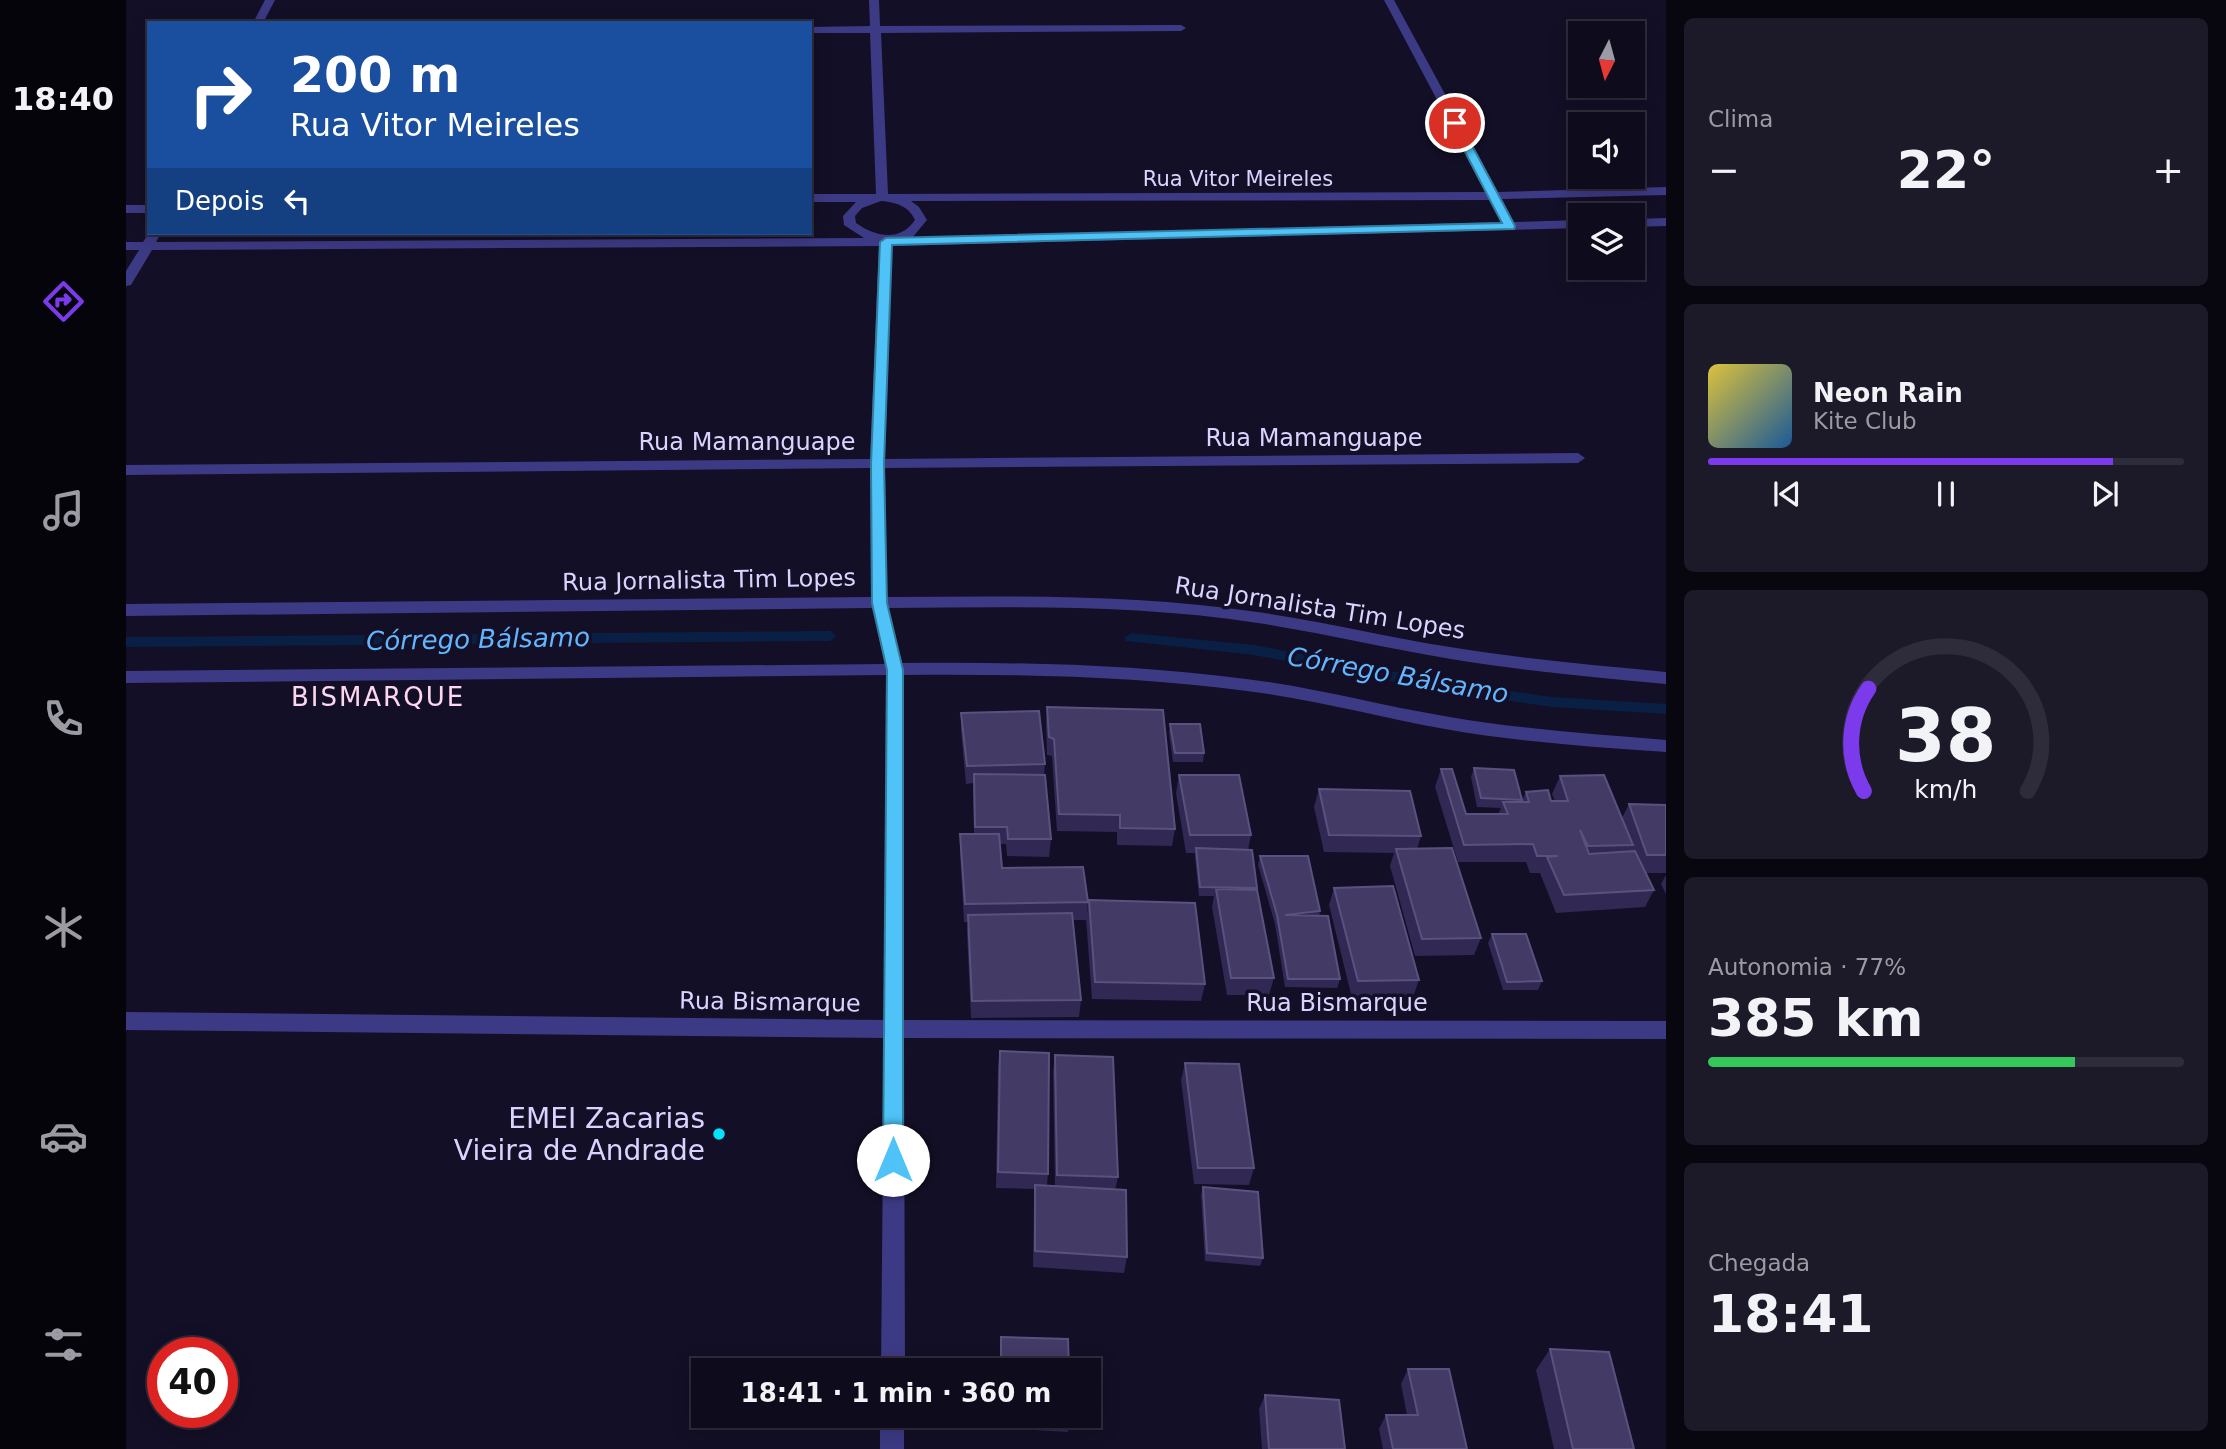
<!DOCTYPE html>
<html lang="pt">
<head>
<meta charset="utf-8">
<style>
  :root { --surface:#0e0b1c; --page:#1c1929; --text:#f1f3f6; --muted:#9b9ba3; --line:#2e2b3b; --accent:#7c3aed }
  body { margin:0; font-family:"DejaVu Sans",sans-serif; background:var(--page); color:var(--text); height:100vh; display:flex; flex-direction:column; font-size:26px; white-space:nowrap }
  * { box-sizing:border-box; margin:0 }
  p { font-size:23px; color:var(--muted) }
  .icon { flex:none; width:38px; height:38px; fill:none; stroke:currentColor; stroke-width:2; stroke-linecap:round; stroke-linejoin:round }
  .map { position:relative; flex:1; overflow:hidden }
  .panel { display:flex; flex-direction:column; gap:18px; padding:18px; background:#08060f; width:560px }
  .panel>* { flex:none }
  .top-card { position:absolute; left:21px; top:21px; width:665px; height:214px; border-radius:0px; box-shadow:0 4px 18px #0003,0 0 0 2px var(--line); background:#1a4fa0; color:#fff; overflow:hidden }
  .needle { width:46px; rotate:186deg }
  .fabs { position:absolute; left:1442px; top:21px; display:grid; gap:14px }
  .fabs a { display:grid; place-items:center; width:77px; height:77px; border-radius:0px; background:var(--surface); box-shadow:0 4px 18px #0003,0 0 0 2px var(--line); font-size:35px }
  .speed { position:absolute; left:21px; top:1337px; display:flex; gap:14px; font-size:35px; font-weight:700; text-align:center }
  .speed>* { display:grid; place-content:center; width:91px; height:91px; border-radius:50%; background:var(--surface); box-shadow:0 4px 18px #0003,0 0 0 2px var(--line); line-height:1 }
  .speed .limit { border:10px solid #d22; background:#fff; color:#111 }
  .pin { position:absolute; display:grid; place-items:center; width:60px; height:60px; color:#fff; margin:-30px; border:4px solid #fff; border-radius:50%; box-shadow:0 2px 7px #0007 }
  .me { position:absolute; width:77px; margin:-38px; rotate:0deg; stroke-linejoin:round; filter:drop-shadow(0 0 5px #0008) }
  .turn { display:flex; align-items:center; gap:24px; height:147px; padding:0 28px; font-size:32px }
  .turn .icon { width:91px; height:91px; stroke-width:2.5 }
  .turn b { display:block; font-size:49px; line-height:60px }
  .then { display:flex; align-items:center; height:66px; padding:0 28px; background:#0003; gap:14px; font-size:26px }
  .big { font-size:52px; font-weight:800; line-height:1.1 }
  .panel .tile { flex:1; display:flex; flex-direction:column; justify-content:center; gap:10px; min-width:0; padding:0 24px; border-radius:10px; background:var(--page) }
  .panel .dial { align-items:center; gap:0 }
  .dial svg { height:182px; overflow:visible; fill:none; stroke:var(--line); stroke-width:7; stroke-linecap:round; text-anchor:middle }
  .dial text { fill:var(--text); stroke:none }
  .song { display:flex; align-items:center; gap:21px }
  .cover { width:84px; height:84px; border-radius:10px; background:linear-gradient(135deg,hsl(50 70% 55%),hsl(210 70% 35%)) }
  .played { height:7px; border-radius:4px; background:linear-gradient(90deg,var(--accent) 85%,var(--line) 85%) }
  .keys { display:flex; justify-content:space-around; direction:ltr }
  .heat { display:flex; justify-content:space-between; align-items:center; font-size:38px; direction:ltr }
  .charge { height:10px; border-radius:5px; background:linear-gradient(90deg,#34c759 77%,var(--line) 0) }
  .trip { position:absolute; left:565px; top:1358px; width:410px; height:70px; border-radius:0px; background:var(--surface); box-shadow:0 4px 18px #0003,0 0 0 2px var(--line); font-weight:800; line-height:70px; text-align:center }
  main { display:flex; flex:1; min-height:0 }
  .tabs { display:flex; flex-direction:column; width:126px; justify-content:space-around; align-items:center; background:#06040b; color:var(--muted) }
  .tabs .icon { width:49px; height:49px }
  .tabs .selected { color:var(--accent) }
  .tabs b { font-size:32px; color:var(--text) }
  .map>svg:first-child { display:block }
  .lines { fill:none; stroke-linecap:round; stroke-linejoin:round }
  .stream { fill:#0a1f44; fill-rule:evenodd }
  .minor { fill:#3d3a85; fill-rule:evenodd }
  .wall { fill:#312854 }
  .building { fill:#433a66; stroke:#5a527e; stroke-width:2 }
  .route { fill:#4fc3f7; stroke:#337fa1; stroke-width:2 }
  .poi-dot { fill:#00e5ff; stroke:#130f26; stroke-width:2.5 }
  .labels { text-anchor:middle; stroke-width:7; stroke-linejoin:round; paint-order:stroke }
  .far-street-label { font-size:21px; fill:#d9d4ff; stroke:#130f26 }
  .street-label { font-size:24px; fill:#d9d4ff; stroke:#130f26 }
  .water-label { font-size:26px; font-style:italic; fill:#62b6ff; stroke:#130f26 }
  .neighbourhood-label { font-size:26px; letter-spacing:2px; fill:#ffd6f0; stroke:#130f26 }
  .near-poi-label { font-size:28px; fill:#d9d4ff; stroke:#130f26; text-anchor:end }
</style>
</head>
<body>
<main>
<nav class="tabs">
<b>18:40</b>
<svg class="icon selected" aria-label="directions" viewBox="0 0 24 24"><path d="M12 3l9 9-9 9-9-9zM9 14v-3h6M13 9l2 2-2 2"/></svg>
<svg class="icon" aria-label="music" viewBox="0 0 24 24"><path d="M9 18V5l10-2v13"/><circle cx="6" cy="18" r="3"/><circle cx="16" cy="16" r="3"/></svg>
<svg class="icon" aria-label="phone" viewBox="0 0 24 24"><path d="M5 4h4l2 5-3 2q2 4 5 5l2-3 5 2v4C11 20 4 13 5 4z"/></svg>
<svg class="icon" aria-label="climate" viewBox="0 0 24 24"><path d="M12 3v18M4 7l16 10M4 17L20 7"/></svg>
<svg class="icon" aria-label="car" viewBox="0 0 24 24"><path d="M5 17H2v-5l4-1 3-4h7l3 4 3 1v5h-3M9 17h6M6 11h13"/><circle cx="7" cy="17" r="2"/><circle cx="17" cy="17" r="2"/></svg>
<svg class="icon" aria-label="filters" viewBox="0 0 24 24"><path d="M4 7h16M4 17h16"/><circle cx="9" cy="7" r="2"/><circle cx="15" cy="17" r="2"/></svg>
</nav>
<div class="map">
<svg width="1540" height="1449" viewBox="0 0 1540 1449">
  <rect width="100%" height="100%" fill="#130f26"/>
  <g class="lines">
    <path class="stream" d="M704,631l7,5 -7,5 -704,6v-10z
      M1005,633l123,12 194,37 104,15 114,7v10l-114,-7 -104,-15 -194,-37 -128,-14 -2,-3z"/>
    <path class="minor" d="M139,0h10l-12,23h-10z
      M743,0h10l1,26 301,-1 5,3 -5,3 -300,2 7,161 598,-2 -102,-192h10l104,192 168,-5v8l-164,4 12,23 66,-2v8l-688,18 -7,213 693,-6 7,5 -7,5 -693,5 2,129c123,-1 248,-3 370,15 65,9 129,25 193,35 72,12 144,18 216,25v12c-72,-7 -144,-13 -215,-25 -65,-11 -128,-26 -193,-36 -122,-19 -247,-16 -370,-15l14,55c118,-1 227,1 344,16 67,8 132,26 198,37 74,13 148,18 222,24v12c-74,-5 -148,-10 -221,-23 -66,-12 -132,-30 -198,-38 -114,-15 -228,-17 -344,-16l1,345 762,1v18l-762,-1 1,332h-24l3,-332 -758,-8v-18l758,8 2,-345 -760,8v-12l759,-7 -13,-56 -746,8v-12l745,-7 -1,-129 -744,7v-10l744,-6 9,-213 -727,4 -21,35 -5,1v-15l13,-21h-13v-8h17l6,-9h12l-5,9 708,-4 -20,-13 -1,-9 13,-14h-46v-8h66l-6,-161h-60v-6l60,-1zM1364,200l12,22 -590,16 15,-18 -8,-13 -8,-6zM755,201c14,1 28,5 34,19 -15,22 -39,17 -59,3l-1,-7 7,-8z
      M0,205h23v8h-23z
      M1540,218v8l-33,1v-8z
      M754,1416h24v33h-24z"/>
  </g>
  <path class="wall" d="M921,707l128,122 -3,17 -55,-1v-13l-60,-1 -5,-75 -5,-1 -1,-30z
    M835,713l84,51 -1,11 7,64 -2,18 -42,-1 -1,-12h-6l2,24 86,34 -2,18h-13l8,80 -2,17 -108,1 -4,-86 1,-10h-4l-4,-70v-18h14l-1,-51 -7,1 -5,-53z
    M1044,724l34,29 -1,9h-30l-4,-29z
    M1348,768l48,32 -1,2 5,-10 25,9h4l-3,-7 8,-18 62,42 7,-14 37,1v68h-21l9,17 -9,17 -89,6 -16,-40h-10l-4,-11h-68l-23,-75 6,-18 25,45h32l3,-6 -24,-1 -6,-30z
    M1053,775l72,60 -3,15 9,38 17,90 -5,17h-42l-15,-88 2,-11h-15l-4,-39v-4h-9l-10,-60z
    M1193,789l102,47 -4,13 64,89 -7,17 -59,1 -25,-90 4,-13 -70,-1 -10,-45z
    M1134,856l60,55 -1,5 21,63 -3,9 -52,-1 -10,-63 -17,-59z
    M1540,875v19l-5,-10z
    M1208,888l85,92 -6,17 -61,1 -23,-93z
    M963,900l116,84 -4,17 -109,-2 -6,-81z
    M1366,934l50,47 -4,9h-35l-15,-47z
    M874,1051l48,123 -1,11 8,1 -2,-114 2,-17 63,122 -3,13 12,67 -3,16 -91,-6 1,-66 1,-12 -39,-1 2,-121z
    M1059,1063l69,105 -5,17 -55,-1 -13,-104z
    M1077,1187l60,71 -3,8 -55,-5 -4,-66z
    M875,1337l68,33h-69z
    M1424,1349l84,100h-80l-18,-79z
    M1282,1369l59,80h-84l-4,-20 7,-14h21l-6,-31z
    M1139,1395l80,54h-83l-3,-40z
    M873,1416h72v2l-3,14 -69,-4z"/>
  <path class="building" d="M921,707l116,3 12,119 -55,-1v-13l-61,-1 -5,-75 -5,-2z
    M913,711l6,53 -78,2 -6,-53z
    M1044,724h30l4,29h-29z
    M1348,768l40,2 8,30 -41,-2z
    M1315,769h11l14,45h42l-5,-12h26l-3,-10 22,-2 3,11h17l-8,-25 44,-1 29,70 -45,1 -8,-16 9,24 46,-3 19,39 -90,5 -17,-38 11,-1h-21l-4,-12 -69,1z
    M848,774l71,1 6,64h-43l-1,-12h-32z
    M1053,775h60l12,60h-61z
    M1193,789l91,2 11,45 -92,-1z
    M1503,804l37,1v50h-19z
    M834,834h39l3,34 81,-1 5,35 -123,2z
    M1070,848l56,2 5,38 -57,-1z
    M1326,848l29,90 -59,1 -26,-90z
    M1134,856h48l12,55 -35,4 43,1 12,63h-52l-11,-64z
    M1267,886l26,94 -61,1 -24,-93z
    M1090,889l41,1 17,88h-43z
    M963,900l106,3 10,81 -110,-2z
    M946,913l9,87 -109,1 -4,-86z
    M1366,934h34l16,47 -35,1z
    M874,1051l49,2 -1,121 -50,-2z
    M929,1055l58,2 5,120 -61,-2z
    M1059,1063l54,1 15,104h-56z
    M909,1185l91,5 1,67 -92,-6z
    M1077,1187l55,5 5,66 -56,-5z
    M875,1337l67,2 1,31h-68z
    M1424,1349l59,3 25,97h-61z
    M1282,1369h41l18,80h-74l-7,-34h32z
    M1139,1395l74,5 6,49h-76z
    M905,1416h40v2z"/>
  <path class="route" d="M1329,120l5,3 55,103 -1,3 -622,16 -8,219 3,139 16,67v490l-3,7 -7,2 -7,-2 -3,-7 4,-490 -15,-67 -1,-139 9,-222 6,-4 616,-15 -52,-100z"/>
  <circle class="poi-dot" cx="593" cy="1134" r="7"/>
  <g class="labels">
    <g class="far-street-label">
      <text x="1112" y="186">Rua Vitor Meireles</text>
    </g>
    <g class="street-label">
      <text x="1188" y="446">Rua Mamanguape</text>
      <text x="621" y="450">Rua Mamanguape</text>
      <text transform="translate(583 580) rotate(-1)" y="8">Rua Jornalista Tim Lopes</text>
      <text transform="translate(1194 608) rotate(9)" y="8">Rua Jornalista Tim Lopes</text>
      <text transform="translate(644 1002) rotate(1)" y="8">Rua Bismarque</text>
      <text x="1211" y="1011">Rua Bismarque</text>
    </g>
    <g class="water-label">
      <text transform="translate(352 639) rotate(-1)" y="9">Córrego Bálsamo</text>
      <text transform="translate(1272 675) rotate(10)" y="9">Córrego Bálsamo</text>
    </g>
    <g class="neighbourhood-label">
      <text x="252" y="706">BISMARQUE</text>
    </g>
    <g class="near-poi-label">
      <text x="579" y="1128">EMEI Zacarias<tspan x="579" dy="32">Vieira de Andrade</tspan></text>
    </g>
  </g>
</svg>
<div class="fabs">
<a><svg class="needle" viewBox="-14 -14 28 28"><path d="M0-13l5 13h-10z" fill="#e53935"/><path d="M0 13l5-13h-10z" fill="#9b9ba3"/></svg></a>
<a><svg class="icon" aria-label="sound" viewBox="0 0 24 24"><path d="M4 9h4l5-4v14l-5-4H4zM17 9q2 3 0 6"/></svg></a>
<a><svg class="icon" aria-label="layers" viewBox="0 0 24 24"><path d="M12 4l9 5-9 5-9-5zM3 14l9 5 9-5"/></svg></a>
</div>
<div class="speed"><div class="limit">40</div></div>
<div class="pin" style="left:1329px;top:123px;background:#d93025"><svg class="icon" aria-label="arrive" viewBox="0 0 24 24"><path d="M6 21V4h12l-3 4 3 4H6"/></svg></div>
<svg class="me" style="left:767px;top:1160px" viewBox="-20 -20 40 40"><circle r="19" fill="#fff"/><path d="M0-13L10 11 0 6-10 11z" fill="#4fc3f7"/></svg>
<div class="trip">18:41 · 1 min · 360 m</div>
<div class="top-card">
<div class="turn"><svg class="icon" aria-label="right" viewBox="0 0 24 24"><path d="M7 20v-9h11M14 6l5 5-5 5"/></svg><div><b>200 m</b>Rua Vitor Meireles</div></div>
<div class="then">Depois<svg class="icon" aria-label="left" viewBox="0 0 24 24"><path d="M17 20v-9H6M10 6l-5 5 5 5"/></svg></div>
</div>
</div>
<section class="panel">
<div class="tile"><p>Clima</p>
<div class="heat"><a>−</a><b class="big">22°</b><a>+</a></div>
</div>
<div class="tile">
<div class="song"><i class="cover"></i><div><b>Neon Rain</b><p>Kite Club</p></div></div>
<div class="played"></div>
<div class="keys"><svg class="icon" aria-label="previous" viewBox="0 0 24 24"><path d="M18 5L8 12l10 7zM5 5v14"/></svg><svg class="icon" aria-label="pause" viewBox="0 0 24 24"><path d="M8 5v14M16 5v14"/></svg><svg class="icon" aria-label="next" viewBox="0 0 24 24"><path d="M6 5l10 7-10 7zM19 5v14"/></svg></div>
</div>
<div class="tile dial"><svg viewBox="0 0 100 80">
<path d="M14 69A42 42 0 1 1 86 69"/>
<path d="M14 69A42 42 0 0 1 16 24" stroke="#7c3aed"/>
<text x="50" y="56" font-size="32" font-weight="700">38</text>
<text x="50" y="72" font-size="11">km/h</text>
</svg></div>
<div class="tile"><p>Autonomia · 77%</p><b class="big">385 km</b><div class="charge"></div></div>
<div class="tile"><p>Chegada</p><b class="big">18:41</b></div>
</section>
</main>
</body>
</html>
